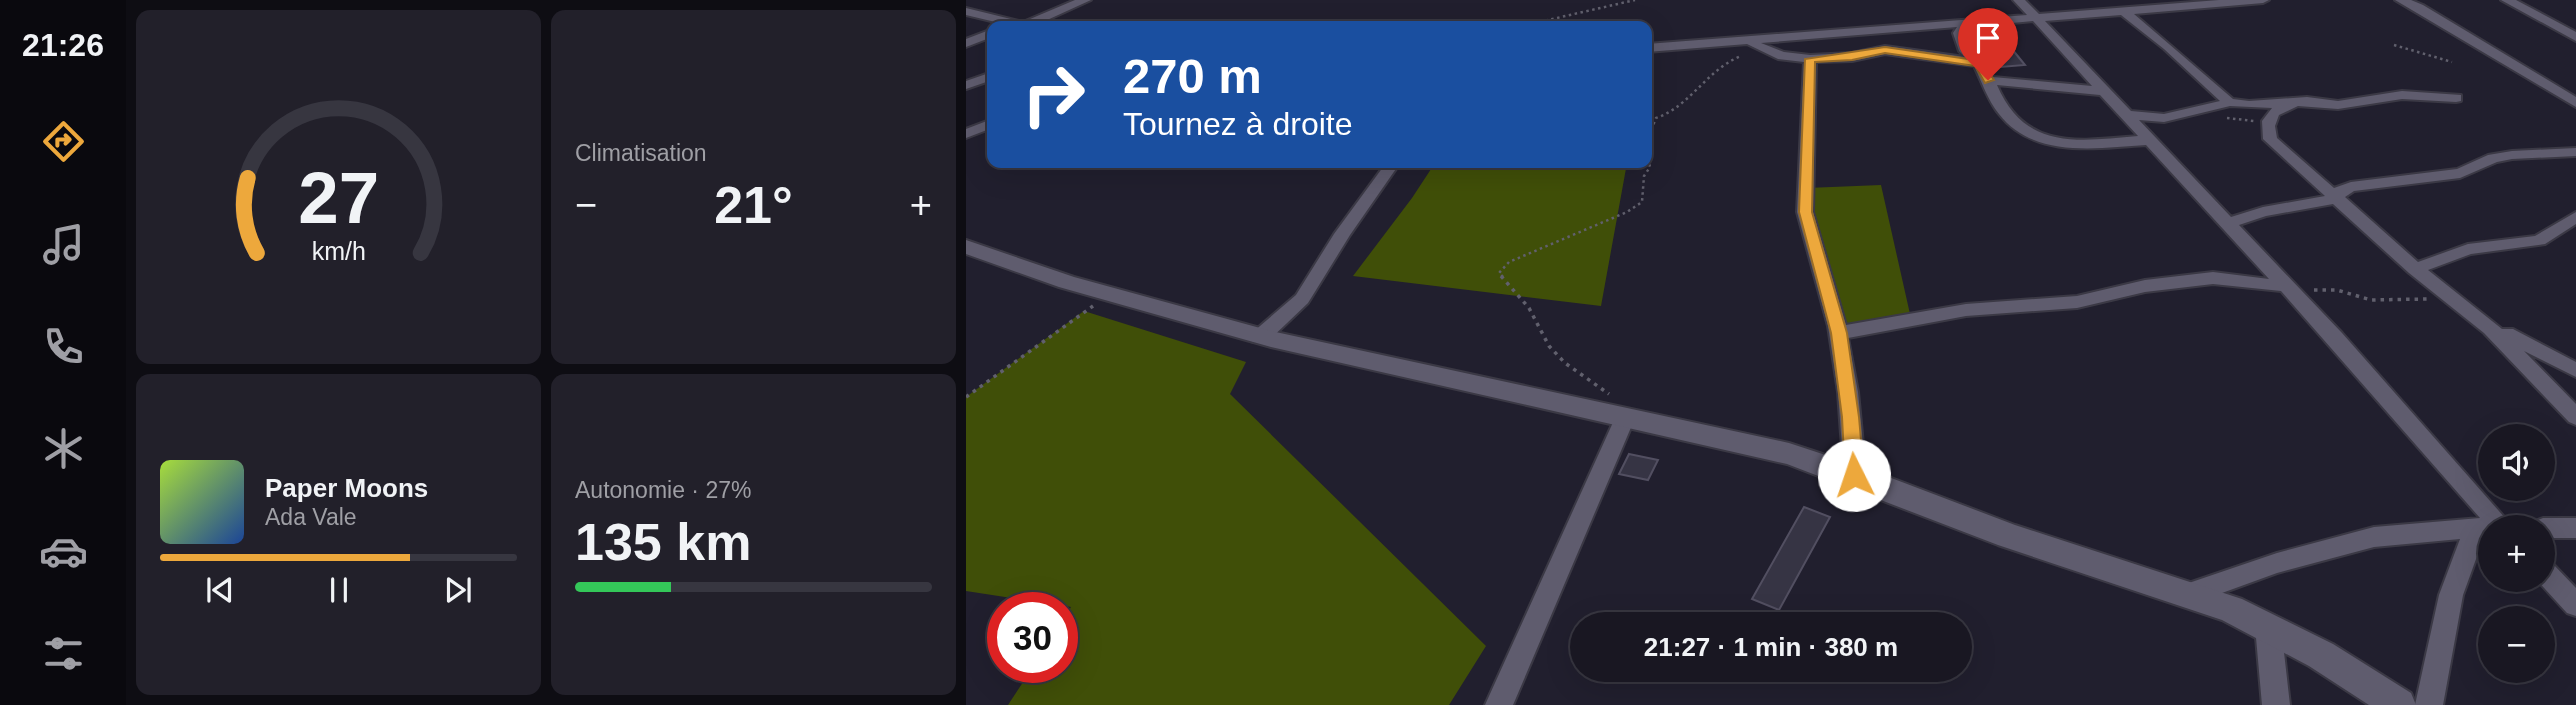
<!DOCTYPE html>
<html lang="fr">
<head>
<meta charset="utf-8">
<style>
  :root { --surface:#191722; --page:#22202a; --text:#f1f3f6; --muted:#9f9fa5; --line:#373640; --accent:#eda83c }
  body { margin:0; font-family:Arial,sans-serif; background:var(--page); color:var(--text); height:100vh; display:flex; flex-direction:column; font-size:26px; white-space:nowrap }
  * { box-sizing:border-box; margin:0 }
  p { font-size:23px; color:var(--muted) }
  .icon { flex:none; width:38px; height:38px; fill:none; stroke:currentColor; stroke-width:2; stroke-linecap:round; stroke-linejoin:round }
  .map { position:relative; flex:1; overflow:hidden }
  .panel { display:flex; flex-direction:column; gap:10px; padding:10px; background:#0e0d13; width:840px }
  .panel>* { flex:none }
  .banner { position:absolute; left:21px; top:21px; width:665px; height:147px; border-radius:14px; box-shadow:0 7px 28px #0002,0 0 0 2px var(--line); background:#1a4fa0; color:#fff; overflow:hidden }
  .fabs { position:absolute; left:1512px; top:424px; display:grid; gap:14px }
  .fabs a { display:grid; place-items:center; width:77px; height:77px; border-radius:50%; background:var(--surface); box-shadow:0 7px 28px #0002,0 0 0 2px var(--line); font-size:35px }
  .speed { position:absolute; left:21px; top:592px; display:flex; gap:14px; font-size:35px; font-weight:700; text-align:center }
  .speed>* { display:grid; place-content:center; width:91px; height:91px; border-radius:50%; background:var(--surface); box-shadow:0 7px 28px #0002,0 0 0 2px var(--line); line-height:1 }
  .speed .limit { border:10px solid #d22; background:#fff; color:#111 }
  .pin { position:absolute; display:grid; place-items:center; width:60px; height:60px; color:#fff; margin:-72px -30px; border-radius:50% 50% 50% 0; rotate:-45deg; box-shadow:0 0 7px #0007 }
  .pin .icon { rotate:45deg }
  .me { position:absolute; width:77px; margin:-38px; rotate:356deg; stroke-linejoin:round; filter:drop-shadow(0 0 5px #0008) }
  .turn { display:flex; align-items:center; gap:24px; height:147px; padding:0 21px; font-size:32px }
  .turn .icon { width:91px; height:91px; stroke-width:2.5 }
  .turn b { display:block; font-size:49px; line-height:60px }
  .big { font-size:52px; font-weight:700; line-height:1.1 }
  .panel .widget { flex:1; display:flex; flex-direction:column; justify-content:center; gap:10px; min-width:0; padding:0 24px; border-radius:14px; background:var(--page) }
  .panel .dial { align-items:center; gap:0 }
  .dial svg { height:182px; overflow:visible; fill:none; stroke:var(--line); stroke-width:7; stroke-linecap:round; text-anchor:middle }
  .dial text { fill:var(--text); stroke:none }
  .song { display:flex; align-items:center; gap:21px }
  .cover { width:84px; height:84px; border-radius:10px; background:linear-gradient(135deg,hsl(80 70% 55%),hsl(220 70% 35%)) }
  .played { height:7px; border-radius:4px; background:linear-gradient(90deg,var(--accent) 70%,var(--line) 70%) }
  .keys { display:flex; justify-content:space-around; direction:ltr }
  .heat { display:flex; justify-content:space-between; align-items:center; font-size:38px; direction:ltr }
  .charge { height:10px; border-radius:5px; background:linear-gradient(90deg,#34c759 27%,var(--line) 0) }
  .panel .tiles { flex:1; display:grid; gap:10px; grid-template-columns:repeat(2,1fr) }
  .trip { position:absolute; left:604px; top:612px; width:402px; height:70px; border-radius:35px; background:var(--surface); box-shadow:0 7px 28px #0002,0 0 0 2px var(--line); font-weight:700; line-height:70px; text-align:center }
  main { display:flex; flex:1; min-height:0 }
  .tab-bar { display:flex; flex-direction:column; width:126px; justify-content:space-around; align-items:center; background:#0a090e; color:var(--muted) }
  .tab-bar .icon { width:49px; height:49px }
  .tab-bar .active { color:var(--accent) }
  .tab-bar b { font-size:32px; color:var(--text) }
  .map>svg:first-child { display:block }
  .forest { fill:#404f08 }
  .building { fill:#363444; stroke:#524f61; stroke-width:2 }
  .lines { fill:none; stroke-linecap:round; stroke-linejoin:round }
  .minor-casing { stroke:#3b3945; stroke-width:4 }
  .tertiary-casing { stroke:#3b3945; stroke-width:4 }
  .path-far1 { stroke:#61606d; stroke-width:2.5; stroke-dasharray:2.5 3.5; stroke-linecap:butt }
  .path { stroke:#61606d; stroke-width:3.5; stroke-dasharray:3.5 5; stroke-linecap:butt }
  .minor { fill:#5f5c6e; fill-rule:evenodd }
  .tertiary { fill:#5f5c6e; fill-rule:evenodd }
  .route { fill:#eda83c; stroke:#9a6d27; stroke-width:2 }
</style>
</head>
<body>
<main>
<nav class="tab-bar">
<b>21:26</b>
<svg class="icon active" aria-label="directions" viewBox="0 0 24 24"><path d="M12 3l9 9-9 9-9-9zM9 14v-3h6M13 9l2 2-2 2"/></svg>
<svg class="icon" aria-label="music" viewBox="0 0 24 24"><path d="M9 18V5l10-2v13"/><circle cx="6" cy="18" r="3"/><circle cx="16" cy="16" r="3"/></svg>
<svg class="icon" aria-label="phone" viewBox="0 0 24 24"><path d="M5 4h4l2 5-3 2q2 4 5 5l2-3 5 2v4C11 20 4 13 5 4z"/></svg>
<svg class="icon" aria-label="climate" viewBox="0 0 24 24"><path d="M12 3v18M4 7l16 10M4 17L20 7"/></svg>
<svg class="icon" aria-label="car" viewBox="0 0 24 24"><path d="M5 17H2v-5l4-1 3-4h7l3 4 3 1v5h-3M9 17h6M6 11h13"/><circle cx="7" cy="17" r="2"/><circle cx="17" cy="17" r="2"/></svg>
<svg class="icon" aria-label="filters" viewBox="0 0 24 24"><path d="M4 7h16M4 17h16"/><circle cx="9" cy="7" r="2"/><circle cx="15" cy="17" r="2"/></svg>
</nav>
<section class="panel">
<div class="tiles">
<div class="widget dial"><svg viewBox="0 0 100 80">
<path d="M14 69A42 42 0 1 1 86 69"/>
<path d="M14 69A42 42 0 0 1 10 36" stroke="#eda83c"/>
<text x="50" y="56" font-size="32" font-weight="700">27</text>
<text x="50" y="72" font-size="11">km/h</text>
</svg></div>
<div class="widget"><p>Climatisation</p>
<div class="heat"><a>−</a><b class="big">21°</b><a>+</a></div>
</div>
<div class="widget">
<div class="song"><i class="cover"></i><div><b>Paper Moons</b><p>Ada Vale</p></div></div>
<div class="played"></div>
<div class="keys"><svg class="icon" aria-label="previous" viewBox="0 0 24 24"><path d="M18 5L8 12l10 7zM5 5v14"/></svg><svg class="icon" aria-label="pause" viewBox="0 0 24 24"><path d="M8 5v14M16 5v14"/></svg><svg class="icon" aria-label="next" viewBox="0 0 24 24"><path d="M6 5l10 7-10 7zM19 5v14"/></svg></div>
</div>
<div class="widget"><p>Autonomie · 27%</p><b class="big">135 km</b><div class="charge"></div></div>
</div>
</section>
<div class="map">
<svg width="1610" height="705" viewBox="0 0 1610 705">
  <rect width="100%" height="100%" fill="#211f2e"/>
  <path class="forest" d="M469,163h192l-26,143 -248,-30 59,-78z
    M915,185l29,129 -71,11 -32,-137z
    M118,311l162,51 -16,32 256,252 -37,59h-441l25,-38h29v-46l9,-14 -105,-16v-194z"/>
  <path class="building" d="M1037,38l22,27 -25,2 -19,-28z
    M663,454l29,6 -10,20 -29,-6z
    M838,507l26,10 -51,93 -27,-11z"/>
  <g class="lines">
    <defs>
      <path id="minor" d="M109,0h16l-57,26h-22l-46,-11v-7l57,14z
        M1047,0h12l14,14 180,-14h50l-6,3 -129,11 99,85 16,2 58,-4 31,4 64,-10 59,4v6l-5,1 -54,-3 -64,10 -40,-3 -19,9 -4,11 2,12 57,50 17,-6 106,-13 31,-14 24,-4 64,-3v8l-64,3 -15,3 -37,16 -106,13 -9,6 73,65 50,-18 67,-8 41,-24v12l-31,20 -74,10 -43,16 74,59h11l63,33v15l-52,-26 52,53v21l-7,-3 -85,-89 -75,-60 -76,-69 -67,12 -27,9 103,108 171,194h-23v10h-6l-21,58 -20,110h-28l24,-110 21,-56 -86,8 -97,26 -88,32 -9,-3 -3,-8 3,-8 97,-33 97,-26 106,-9 -199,-227 -68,-7 -68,8 -68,16 -111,8 -118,22 10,54 8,84 -3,6 -8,3 -8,-3 -3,-6 -6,-84 -10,-66 -31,-114 7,-150 -26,-3 -31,-15 -100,8v-8l380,-29zM1155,15l43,34 56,52 -56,13 -33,-3 -86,-90zM1067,21l59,65 -99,-9c-9,-17 -22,-26 -28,-44l16,-7zM991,27l-4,6 6,18 6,6 -80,-11 -33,7 -42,2 -26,-3 -23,-9zM919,54l89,12c8,16 14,35 25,48 35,45 98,34 147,31l123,134 -56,-7 -68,8 -68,16 -111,8 -120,21 -33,-113 3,-150 36,-1zM1031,85l103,10 38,41c-59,5 -113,15 -141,-51zM1264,106l42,2 -10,13 1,18 62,57 -62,11 -32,10 -92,-97 25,2z
        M1429,0h16l12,5 153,92v10z
        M1535,0h15l60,32v9z
        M26,29v8l-26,10v-8z
        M26,72v8l-26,9v-8z
        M26,119v9l-26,10v-9z
        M420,163h14l-50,72 -42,68 -41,39h-14l-2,-5 2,-5 43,-37 38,-61z
        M659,410l7,3 3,5 -122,287h-28l130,-287 3,-5z
        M1577,518h33v20h-33v-11h-11l3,-6z
        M1577,560l9,3 24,25v28l-9,-3 -31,-34h7z
        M1302,614l9,4 4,8 9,79h-28l-7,-79 4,-8z"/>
      <path id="tertiary" d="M0,240l108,37 197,54 518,112 76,25 150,57 227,74 91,45 78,49 5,12h-47l-60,-39 -87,-46 -224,-75 -211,-81 -516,-117 -212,-60 -93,-33z"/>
    </defs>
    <use href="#minor" class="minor-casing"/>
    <use href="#tertiary" class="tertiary-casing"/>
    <path class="path-far1" d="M556,26l113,-26
      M1428,45l58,17
      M1261,118l27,3
      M681,141l9,-23c35,-12 50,-48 85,-62
      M537,277l-4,-4 10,-11 118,-50 15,-10 2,-26 6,-9 -3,-12"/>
    <path class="path" d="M535,276l28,32 20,38 16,17 44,31
      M1348,290h23l34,10 56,-1
      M0,397l127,-91"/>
    <use href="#minor" class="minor"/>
    <use href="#tertiary" class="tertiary"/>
  </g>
  <path class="route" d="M919,47l97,14 12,19 -9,3 -10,-17 -90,-13 -33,7 -37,2 -3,150 35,121 12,84 5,58 -10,8 -9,-8 -3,-58 -11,-84 -32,-121 6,-153z"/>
</svg>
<div class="fabs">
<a><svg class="icon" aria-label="sound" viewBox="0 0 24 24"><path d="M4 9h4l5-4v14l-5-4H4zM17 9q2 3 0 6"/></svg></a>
<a>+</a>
<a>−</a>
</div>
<div class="speed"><div class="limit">30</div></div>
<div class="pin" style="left:1022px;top:80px;background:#d93025"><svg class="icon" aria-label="arrive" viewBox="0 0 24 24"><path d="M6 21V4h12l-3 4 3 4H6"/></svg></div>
<svg class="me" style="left:888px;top:475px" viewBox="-20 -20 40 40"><circle r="19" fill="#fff"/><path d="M0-13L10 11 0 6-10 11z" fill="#eda83c"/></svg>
<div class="trip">21:27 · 1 min · 380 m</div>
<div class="banner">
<div class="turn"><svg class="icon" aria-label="right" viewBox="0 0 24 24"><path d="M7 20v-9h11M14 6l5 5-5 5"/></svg><div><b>270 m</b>Tournez à droite</div></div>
</div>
</div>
</main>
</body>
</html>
